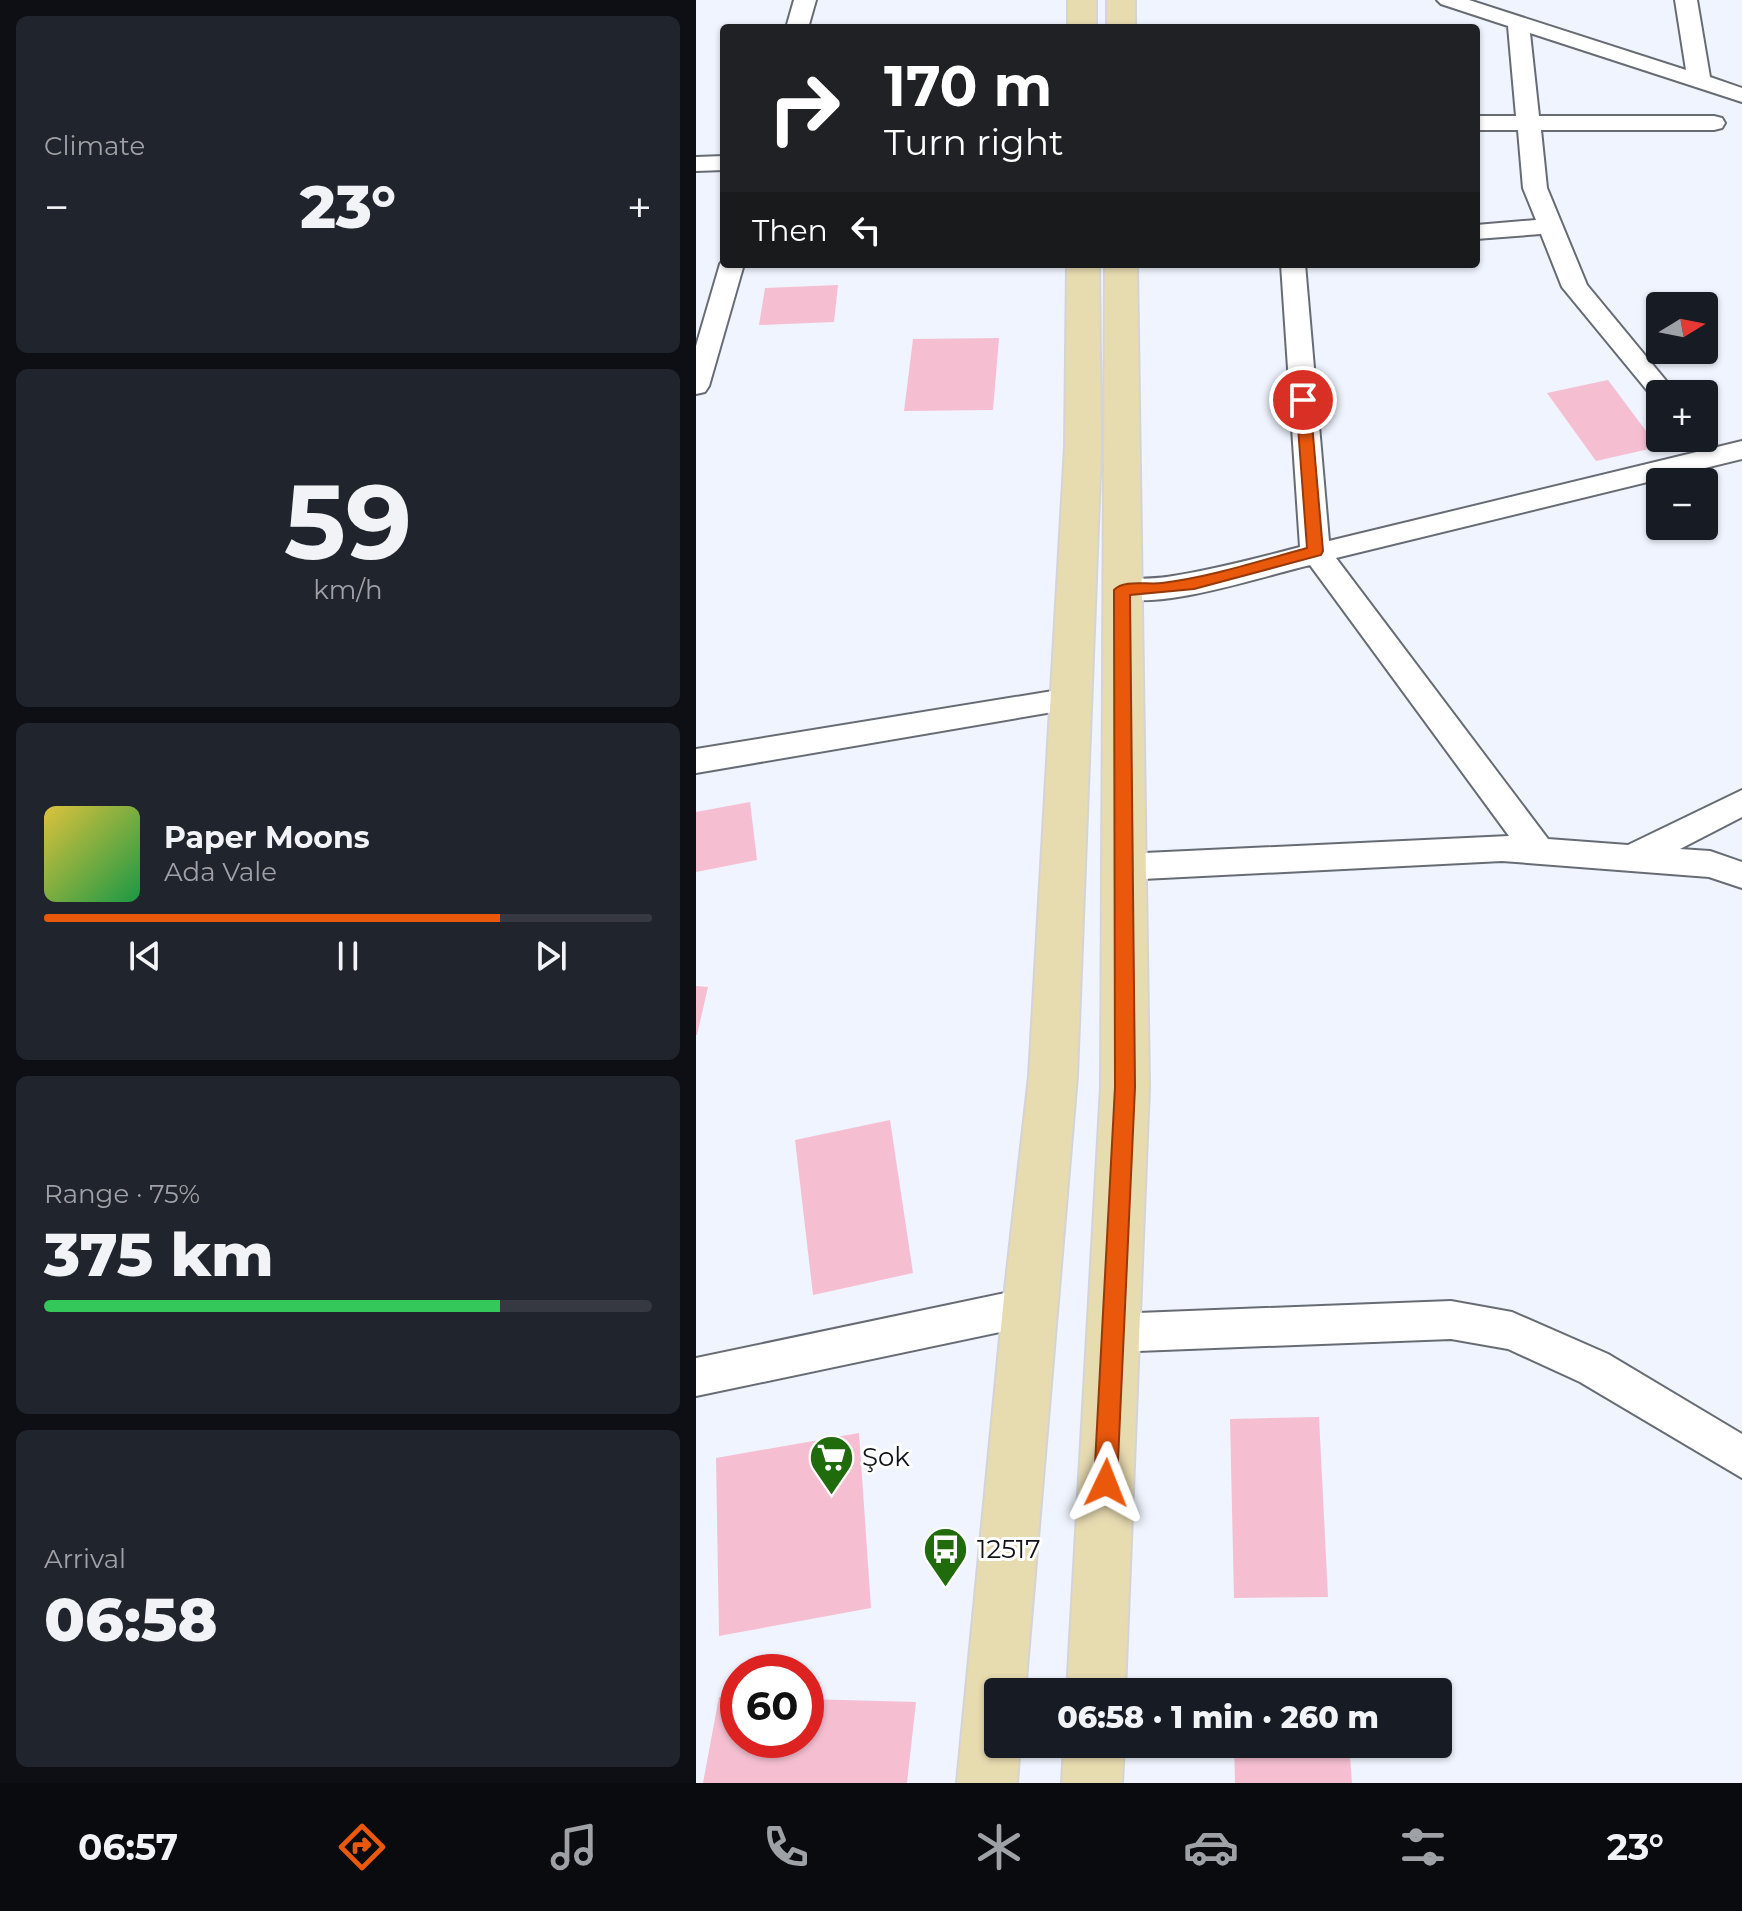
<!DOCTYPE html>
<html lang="en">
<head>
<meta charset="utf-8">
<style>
  :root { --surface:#171b24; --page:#20242c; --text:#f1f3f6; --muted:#9ea1a6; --line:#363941; --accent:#ea580c }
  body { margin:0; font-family:Montserrat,sans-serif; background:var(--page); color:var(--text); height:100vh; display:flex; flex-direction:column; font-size:30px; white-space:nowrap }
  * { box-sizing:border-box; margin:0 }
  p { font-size:26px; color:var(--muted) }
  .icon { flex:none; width:44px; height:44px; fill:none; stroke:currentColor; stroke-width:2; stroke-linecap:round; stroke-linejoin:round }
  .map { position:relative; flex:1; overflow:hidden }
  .drawer { display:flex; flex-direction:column; gap:16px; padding:16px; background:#0d0f14; width:696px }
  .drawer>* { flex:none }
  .banner { position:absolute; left:24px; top:24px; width:760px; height:244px; border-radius:8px; box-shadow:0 2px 6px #0004; background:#202124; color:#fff; overflow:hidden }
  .needle { width:52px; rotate:80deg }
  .tools { position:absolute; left:950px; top:292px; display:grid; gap:16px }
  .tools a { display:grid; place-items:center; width:72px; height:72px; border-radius:8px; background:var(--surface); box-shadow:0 2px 6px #0004; font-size:40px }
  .speed { position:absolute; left:24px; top:1654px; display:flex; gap:16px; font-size:40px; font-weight:700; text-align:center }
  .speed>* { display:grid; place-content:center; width:104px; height:104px; border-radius:50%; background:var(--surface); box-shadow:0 2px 6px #0004; line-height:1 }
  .speed .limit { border:12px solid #d22; background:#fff; color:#111 }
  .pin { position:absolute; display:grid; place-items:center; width:68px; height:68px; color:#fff; margin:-34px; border:4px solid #fff; border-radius:50%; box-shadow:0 2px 8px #0007 }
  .me { position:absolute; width:88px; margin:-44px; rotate:2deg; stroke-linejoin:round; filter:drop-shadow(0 0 6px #0008) }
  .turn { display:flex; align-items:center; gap:28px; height:168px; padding:0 32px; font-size:36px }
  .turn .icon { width:104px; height:104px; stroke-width:2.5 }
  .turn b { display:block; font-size:56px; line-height:68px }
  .then { display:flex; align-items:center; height:76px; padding:0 32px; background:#0003; gap:16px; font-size:30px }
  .big { font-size:60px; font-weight:800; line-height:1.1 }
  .drawer .tile { flex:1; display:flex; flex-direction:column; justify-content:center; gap:12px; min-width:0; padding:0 28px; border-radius:12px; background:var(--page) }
  .drawer .dial { align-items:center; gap:0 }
  .dial b { font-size:104px; line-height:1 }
  .song { display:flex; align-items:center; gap:24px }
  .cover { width:96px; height:96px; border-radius:12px; background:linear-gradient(135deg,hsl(50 70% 55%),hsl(140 70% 35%)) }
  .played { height:8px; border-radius:4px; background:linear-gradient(90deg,var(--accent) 75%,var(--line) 75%) }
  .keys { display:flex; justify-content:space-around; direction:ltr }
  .heat { display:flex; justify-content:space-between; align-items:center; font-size:44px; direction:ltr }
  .charge { height:12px; border-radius:6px; background:linear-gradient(90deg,#34c759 75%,var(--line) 0) }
  .trip { position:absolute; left:288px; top:1678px; width:468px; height:80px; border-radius:8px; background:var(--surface); box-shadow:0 2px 6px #0004; font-weight:800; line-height:80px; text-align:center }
  .tab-bar { display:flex; height:128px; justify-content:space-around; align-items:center; background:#090b0e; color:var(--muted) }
  .tab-bar .icon { width:56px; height:56px }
  .tab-bar .on { color:var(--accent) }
  .tab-bar b { font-size:36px; color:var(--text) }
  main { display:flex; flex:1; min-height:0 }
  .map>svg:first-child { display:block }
  .building { fill:#f5bfd1 }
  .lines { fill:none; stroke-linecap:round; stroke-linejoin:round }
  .street-casing { stroke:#676c74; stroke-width:4 }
  .primary-casing { stroke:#d4d4d5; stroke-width:4 }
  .street { fill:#fff; fill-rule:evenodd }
  .primary { fill:#e7dbb0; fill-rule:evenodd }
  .route { fill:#ea580c; stroke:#983908; stroke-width:2 }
  .labels { text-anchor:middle; stroke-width:6; stroke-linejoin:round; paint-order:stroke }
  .near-poi-label { font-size:26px; fill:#111216; stroke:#fff; text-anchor:start }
</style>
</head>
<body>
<main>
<section class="drawer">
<div class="tile"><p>Climate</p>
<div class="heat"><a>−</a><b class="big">23°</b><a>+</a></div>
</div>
<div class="tile dial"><b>59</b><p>km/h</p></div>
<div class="tile">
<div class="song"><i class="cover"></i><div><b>Paper Moons</b><p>Ada Vale</p></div></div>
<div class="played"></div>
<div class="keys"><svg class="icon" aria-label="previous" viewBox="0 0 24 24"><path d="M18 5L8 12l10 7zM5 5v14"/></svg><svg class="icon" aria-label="pause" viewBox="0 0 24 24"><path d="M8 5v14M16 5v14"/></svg><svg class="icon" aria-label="next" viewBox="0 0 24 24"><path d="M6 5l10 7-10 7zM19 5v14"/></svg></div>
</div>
<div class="tile"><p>Range · 75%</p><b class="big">375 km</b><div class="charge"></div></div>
<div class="tile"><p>Arrival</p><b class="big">06:58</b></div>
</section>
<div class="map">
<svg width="1046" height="1783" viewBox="0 0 1046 1783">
  <rect width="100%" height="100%" fill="#eff4fe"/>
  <path class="building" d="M142,285l-4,37 -75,3 6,-37z
    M303,338l-6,72 -89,1 9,-72z
    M912,380l50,67 -62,14 -49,-68z
    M54,802l7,58 -61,12v-60z
    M0,986l12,1 -11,48h-1z
    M194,1120l23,153 -100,22 -18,-155z
    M623,1417l9,180 -94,1 -4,-179z
    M163,1433l12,175 -152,28 -3,-178z
    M650,1687l1,5h-113v-3z
    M23,1697h19v43h68v-41l110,3 -9,81h-204z
    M538,1744h115l3,39h-117z"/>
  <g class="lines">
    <defs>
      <path id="street" d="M98,0h22l-8,28h-22z
        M741,0h32l217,70 -11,-70h22l13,77 32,11v14l-212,-69 9,83h175l8,2 3,5 -3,5 -8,2h-173l6,58 40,97 90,109h-17v7l-5,-1 -93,-113 -21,-53 -65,5v-14l60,-5 -13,-32 -5,-58h-42v-14h40l-8,-90 -67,-22z
        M28,156v14l-28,1v-14z
        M28,259v5h20l-35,122 -4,6 -9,2v-48l24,-82z
        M585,264h24l24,277 413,-100v18l-406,99 212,281 80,6 114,-55v27l-62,32 30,2 32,11v26l-33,-11 -207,-16 -379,19 -12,-4 -5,-9 5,-9 12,-4 386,-18 -199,-271c-51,12 -149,46 -198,32l-5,-7 5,-7c19,-6 41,-3 61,-7 43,-7 85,-18 127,-29z
        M375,688l11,3 5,8 -5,8 -386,66v-24z
        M333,1288l14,6 6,13 -6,13 -14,6 -333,70v-38z
        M755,1301l61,11 96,42 134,80v44l-162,-96 -72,-33 -57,-10 -339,13 -14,-6 -6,-13 6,-13 14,-6z"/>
      <path id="primary" d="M372,0h28v28h-28z
        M411,0h28v28h-28z
        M371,264h32l2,183 -24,629 -52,616h-27v52h22l-3,39h-60l46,-476 26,-231 36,-629z
        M409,264h32l12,823 -24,605h-58l34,-605z
        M368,1744h60l-2,39h-60z"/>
    </defs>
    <use href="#street" class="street-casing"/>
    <use href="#primary" class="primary-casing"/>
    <use href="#street" class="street"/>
    <use href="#primary" class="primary"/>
  </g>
  <path class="route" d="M607,396l7,4 13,151 -2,4 -127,34 -64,6 5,492 -18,396 -3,8 -8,3 -8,-3 -4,-8 21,-396 -1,-497c10,-11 33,-5 48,-7 49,-6 97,-22 145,-35l-11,-148z"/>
  <defs>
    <symbol id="supermarket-pin" viewBox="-11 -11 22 30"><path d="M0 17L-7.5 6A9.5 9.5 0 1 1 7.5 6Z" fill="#206b0b" stroke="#fff"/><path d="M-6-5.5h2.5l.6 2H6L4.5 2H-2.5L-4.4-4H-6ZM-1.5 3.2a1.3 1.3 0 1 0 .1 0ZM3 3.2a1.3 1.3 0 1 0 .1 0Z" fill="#fff"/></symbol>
    <symbol id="bus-pin" viewBox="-11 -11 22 30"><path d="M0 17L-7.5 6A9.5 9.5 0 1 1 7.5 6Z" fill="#206b0b" stroke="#fff"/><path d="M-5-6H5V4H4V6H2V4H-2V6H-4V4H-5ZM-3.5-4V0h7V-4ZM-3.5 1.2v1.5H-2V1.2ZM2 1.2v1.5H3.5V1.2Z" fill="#fff"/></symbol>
  </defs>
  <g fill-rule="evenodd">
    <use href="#supermarket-pin" x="110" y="1432" width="51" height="69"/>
    <use href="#bus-pin" x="224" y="1524" width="51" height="69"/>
  </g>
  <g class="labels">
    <g class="near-poi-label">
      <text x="166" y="1466">Şok</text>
      <text x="281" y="1558">12517</text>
    </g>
  </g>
</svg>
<div class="tools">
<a><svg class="needle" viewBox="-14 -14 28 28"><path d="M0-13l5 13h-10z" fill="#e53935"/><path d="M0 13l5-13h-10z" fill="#9ea1a6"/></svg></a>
<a>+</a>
<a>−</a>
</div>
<div class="speed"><div class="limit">60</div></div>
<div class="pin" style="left:607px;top:400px;background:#d93025"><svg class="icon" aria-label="arrive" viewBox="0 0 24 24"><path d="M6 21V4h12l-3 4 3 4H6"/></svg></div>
<svg class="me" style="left:410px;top:1483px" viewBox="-20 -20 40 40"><path d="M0-17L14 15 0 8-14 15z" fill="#ea580c" stroke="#fff" stroke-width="4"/></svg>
<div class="trip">06:58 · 1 min · 260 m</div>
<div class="banner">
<div class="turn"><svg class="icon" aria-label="right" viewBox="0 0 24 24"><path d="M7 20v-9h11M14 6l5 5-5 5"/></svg><div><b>170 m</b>Turn right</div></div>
<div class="then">Then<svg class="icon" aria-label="left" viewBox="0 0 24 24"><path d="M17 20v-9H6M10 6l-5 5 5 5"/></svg></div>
</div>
</div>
</main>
<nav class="tab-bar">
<b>06:57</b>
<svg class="icon on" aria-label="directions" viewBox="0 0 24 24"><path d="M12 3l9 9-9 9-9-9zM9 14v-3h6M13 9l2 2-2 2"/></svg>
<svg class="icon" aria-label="music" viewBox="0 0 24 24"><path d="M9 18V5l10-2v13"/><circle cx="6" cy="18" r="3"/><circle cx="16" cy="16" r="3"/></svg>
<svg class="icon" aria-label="phone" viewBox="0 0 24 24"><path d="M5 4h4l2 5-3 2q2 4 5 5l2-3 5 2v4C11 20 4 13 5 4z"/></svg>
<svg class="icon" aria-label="climate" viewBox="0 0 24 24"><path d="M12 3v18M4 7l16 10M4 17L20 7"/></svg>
<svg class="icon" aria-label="car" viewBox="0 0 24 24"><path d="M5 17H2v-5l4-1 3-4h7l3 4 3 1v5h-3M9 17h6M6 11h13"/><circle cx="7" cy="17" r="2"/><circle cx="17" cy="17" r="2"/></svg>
<svg class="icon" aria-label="filters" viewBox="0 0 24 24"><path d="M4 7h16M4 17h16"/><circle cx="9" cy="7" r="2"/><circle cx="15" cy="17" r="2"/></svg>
<b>23°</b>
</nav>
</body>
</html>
